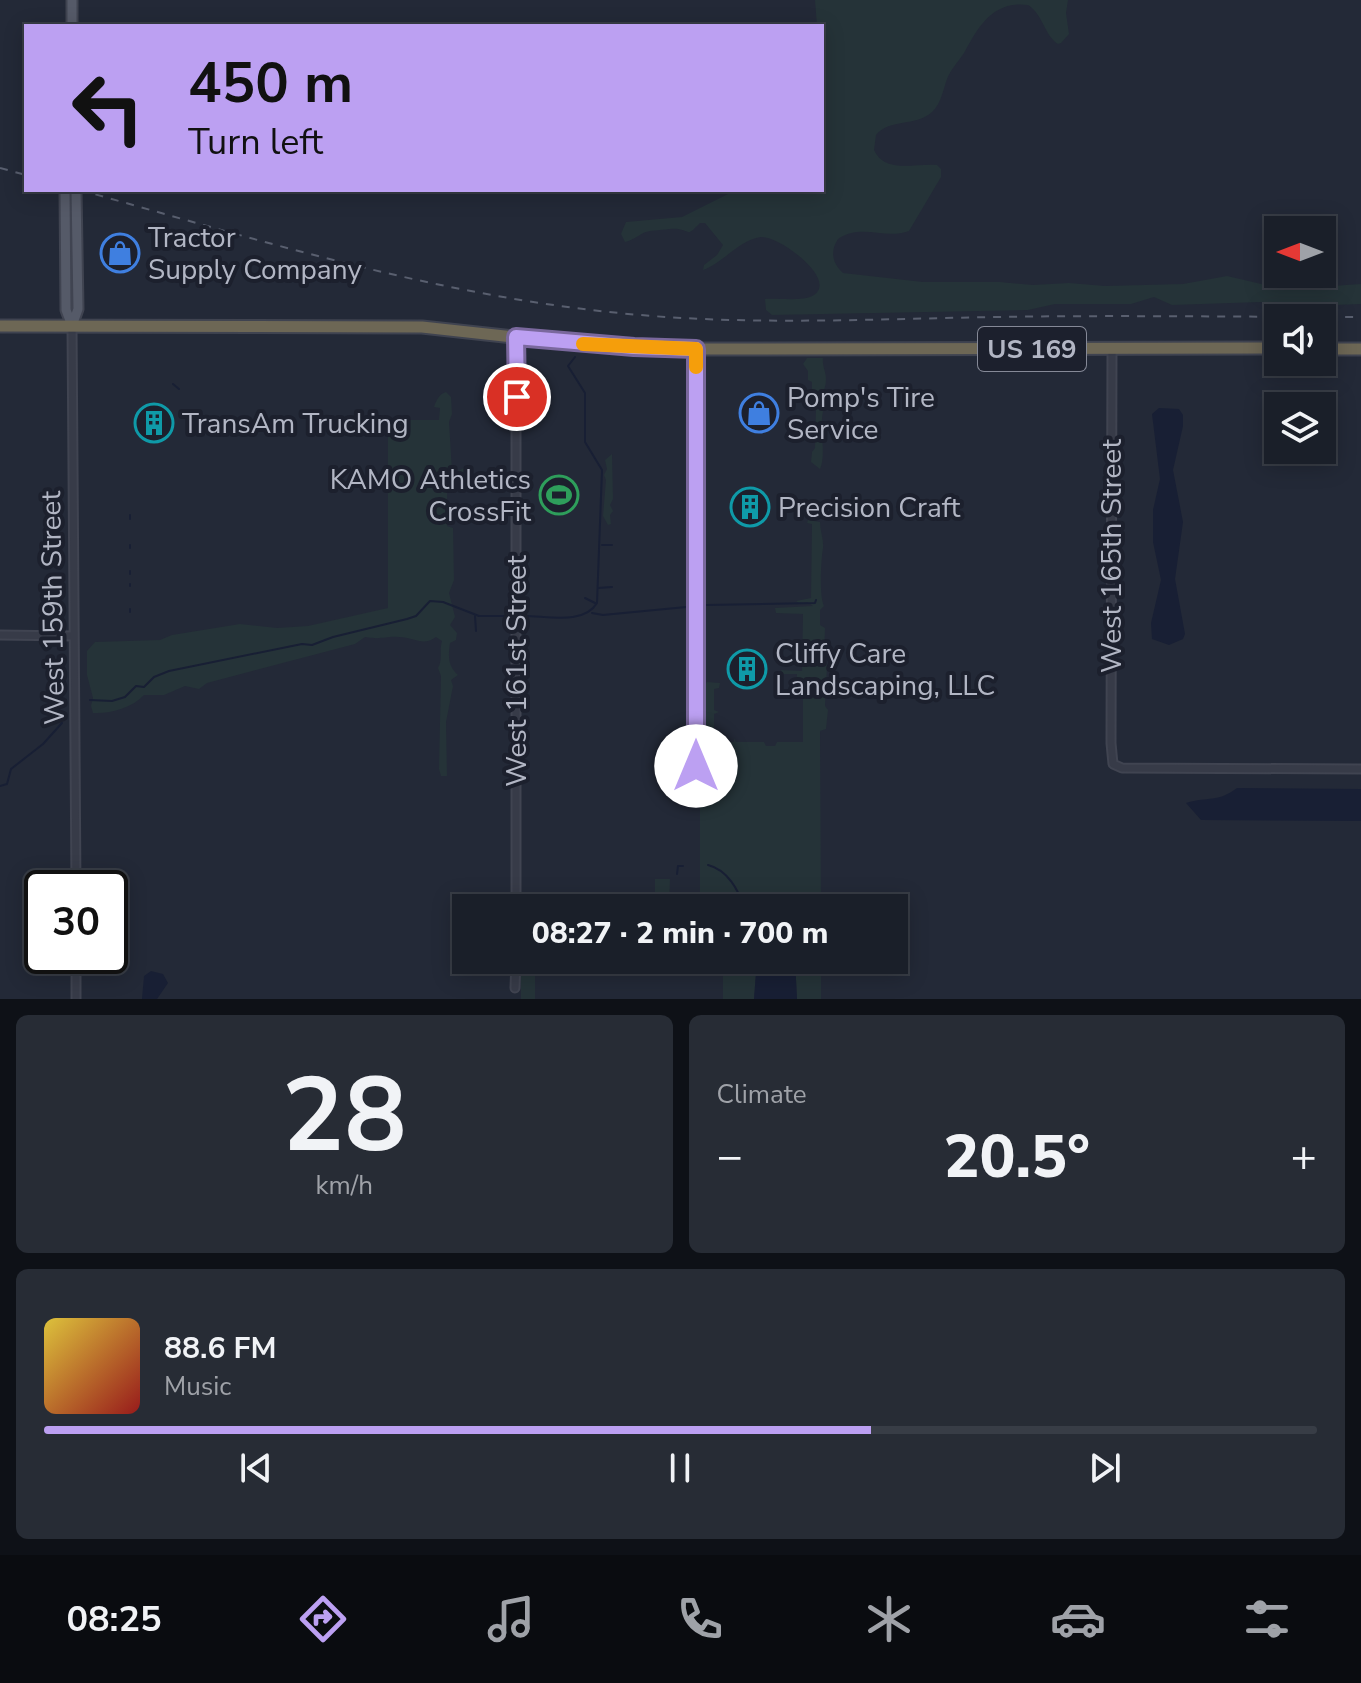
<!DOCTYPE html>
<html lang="en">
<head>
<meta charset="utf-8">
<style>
  :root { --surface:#1a1f29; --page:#272c35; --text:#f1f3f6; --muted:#9fa2a8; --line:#383d46; --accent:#bca0f2 }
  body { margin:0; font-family:"Nunito Sans",sans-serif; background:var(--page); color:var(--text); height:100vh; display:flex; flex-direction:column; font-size:30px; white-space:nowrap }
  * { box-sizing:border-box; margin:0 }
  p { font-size:26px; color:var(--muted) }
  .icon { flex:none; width:44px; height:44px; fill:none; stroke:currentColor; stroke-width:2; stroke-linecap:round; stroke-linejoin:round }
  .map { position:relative; height:999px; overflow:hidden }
  .drawer { display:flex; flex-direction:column; gap:16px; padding:16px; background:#0e1117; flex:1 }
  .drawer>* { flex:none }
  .banner { position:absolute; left:24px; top:24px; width:800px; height:168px; border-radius:0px; box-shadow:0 4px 20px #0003,0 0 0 2px var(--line); background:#bca0f2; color:#111; overflow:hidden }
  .needle { width:52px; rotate:270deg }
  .fabs { position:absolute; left:1264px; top:216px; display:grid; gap:16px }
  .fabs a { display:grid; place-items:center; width:72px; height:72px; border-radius:0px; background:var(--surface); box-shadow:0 4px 20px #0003,0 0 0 2px var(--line); font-size:40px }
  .speed { position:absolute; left:24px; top:870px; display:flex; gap:16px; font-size:40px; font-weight:700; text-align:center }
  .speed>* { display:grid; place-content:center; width:104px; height:104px; border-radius:50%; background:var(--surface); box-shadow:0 4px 20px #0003,0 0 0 2px var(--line); line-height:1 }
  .speed .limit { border:4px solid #111; border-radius:12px; background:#fff; color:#111 }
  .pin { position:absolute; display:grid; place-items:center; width:68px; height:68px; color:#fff; margin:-34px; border:4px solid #fff; border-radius:50%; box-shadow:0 2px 8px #0007 }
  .me { position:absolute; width:88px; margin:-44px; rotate:0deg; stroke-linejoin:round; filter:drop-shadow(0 0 6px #0008) }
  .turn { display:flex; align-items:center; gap:28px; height:168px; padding:0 32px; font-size:36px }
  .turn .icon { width:104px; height:104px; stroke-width:2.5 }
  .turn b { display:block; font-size:56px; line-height:68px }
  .big { font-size:60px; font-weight:800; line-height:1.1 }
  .drawer .card { flex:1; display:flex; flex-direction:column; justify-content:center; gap:12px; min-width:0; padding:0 28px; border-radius:12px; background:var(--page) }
  .drawer .dial { align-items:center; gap:0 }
  .dial b { font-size:104px; line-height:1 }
  .song { display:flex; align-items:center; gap:24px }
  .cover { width:96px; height:96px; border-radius:12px; background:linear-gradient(135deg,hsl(50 70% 55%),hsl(0 70% 35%)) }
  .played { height:8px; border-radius:4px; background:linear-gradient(90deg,var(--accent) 65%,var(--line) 65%) }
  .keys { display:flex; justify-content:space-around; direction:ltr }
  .heat { display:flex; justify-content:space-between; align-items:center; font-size:44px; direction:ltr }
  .drawer .tiles { flex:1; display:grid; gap:16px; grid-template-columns:1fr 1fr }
  .card:last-child { grid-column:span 2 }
  .trip { position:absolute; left:452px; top:894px; width:456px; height:80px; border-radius:0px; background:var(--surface); box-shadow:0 4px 20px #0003,0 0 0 2px var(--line); font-weight:800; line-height:80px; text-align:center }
  .tabs { display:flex; height:128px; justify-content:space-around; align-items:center; background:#0a0c10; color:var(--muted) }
  .tabs .icon { width:56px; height:56px }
  .tabs .active { color:var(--accent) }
  .tabs b { font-size:36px; color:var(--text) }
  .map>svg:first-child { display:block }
  .green { fill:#253338 }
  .water { fill:#181f34 }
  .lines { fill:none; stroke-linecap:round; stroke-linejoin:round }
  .stream { stroke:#181f34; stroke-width:2 }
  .minor-casing { stroke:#404451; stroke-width:11 }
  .major-casing { stroke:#404451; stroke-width:13 }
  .highway-casing { stroke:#3f4350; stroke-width:15 }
  .minor { stroke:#373b48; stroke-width:7 }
  .major { stroke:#555a68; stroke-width:9 }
  .highway { stroke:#6d6755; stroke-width:11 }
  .rail { stroke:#595f6f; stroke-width:2; stroke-dasharray:8 8; stroke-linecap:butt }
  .route-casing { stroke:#7a689d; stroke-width:20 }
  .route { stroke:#bca0f2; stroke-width:14 }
  .slow { stroke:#f59e0b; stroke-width:14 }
  .labels { text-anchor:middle; stroke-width:8; stroke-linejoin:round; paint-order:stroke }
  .shield { fill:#1c202d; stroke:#858997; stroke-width:2 }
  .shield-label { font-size:26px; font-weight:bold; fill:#b2b6c4 }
  .poi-label { font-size:28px; fill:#b2b6c4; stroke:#1c202d; text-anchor:start }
  .street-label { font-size:28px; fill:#b2b6c4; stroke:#1c202d }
</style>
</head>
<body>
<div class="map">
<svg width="1361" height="999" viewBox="0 0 1361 999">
  <rect width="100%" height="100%" fill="#232937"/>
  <path class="green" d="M815,0h253l-2,13 3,21 -8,9 -3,1c-14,-9 -15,-30 -30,-39 -37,-5 -51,25 -64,48 -6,9 -13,16 -17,26 -4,11 -6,25 -15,33 -16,15 -42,6 -56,23l-2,15c11,24 41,13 63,15l4,4v8l-32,54c-24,9 -48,-8 -71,8 -8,12 -6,24 5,34l80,9h77l33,3 36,-2 36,3 78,-2 44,-8 43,10 47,1 44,-3v20l-53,2 -47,-4 -89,3 -18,-8 -23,7h-76l-27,6 -256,5 -6,-5 -1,-11c14,-1 37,3 49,-4 24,-16 -36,-60 -53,-58 -22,3 -38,26 -58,33l1,-5 13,-10 6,-10 -18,-22h-5c-14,14 -8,8 -22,6 -3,-1 -24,2 -28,2 -9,1 -15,9 -25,11l-4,-8 5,-12 56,-5 54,-27h86v-164h-5z
    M807,358h16c-1,8 3,14 3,21 0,12 -7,16 -2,28 -6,21 3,46 -4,62l-9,-7 1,-10 3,-4 1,-42 -4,-5v-19l-4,-2v-9l-5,-7z
    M446,392l5,5 1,17 -3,8 3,49 4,1 10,-5v7l13,2 5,5 -3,4h-34v41l6,2 1,52 -5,13 6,24 -5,8 7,8 -1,7 -6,3c-2,14 -2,23 8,32l-7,5 2,6 -7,36 1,54h-6l-2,-7 2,-93 -3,-8c5,-9 1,-17 4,-27l-6,-4c-13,10 -22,0 -37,0 -14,-1 -17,3 -34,0l-10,7 -148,39 -8,6 -14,-3 -21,9h-20c-12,13 -34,19 -51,18l-2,-7 2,-8 -6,-23v-24l8,-9 65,-2 12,-5 68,-11 37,4 31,-2 80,-18v-188h51l1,-12 -6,-1c2,-6 5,-13 12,-15z
    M612,454l1,45 -3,6 3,6 -3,4 1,9 -3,1 -5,-9 3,-36 -2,-5 3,-6 -2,-9z
    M808,520l12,2c0,9 4,18 3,26 -2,12 -4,48 1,58l-4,4v15l5,3 -1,28 3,11 -2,39 3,4 -2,19 -6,2 1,177h-103l-4,-9 -11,-2 -3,-4v-110l10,-16 -9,-20 1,-59 5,-6 13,1 -1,5 -5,1v21l5,2 -5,2v27l6,1 1,5h4l2,-5h7v-4l2,4h28l2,4h9l2,-4h26v-57h-7l1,-11h-14l-2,-4 21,1 1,-57 -27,-1 -1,-5 38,-2 -6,-4 -7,2 -4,-3 15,-3 1,-74 -5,-1z
    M655,879h15l-1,29h-14z
    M521,960h14v39h-14z
    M723,960h34l-3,39h-31z
    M795,960h26v39h-24z"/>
  <path class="water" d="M1159,408l20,1 4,6v11l-10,44 10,52 -8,57 10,55 -2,5 -14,6 -17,-6 -1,-16 10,-43 -8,-38v-32l7,-31 -8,-65z
    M1237,788l124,1v32l-160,-1 -15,-17c23,-7 31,0 51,-15z
    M757,960h38l2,39h-43z
    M151,971l12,3 5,9 -11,16h-15l2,-23z"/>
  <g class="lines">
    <path class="stream" d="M195,275h14l19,-7
      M203,283l5,-8
      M173,384l6,5
      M130,515v4
      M130,545v3
      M602,545h10
      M130,571v3
      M130,584v2
      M598,588l14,-1
      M585,598l10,5
      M706,605l109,-2 1,-3
      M130,609v3
      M592,613l11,2 83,-8
      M475,616l1,15
      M525,616c22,0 59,9 72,-13l5,-133 -17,-28v-49l-17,-27 7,-9
      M90,700l22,1 13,-4 11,-11 8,1 10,-10 15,-6 133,-27 10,1 21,-8 74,-18 9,-3 14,-15 13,1 36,14h29
      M0,786l7,-2 4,-15 32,-25 19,-21
      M708,865c20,5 30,25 37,43
      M677,874l1,-8h5"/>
    <defs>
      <path id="minor" d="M72,326l4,562
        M1112,348l-1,395 2,21 9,4 239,1
        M696,349v417
        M0,635l73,1
        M516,908v-571
        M515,988l1,-28
        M76,999v-43"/>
      <path id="major" d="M72,26v-26
        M65,190l1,120 6,16
        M72,326l6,-17 -2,-119"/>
      <path id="highway" d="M0,326l422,1 128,14 146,8 582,-1
        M1322,349h39"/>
    </defs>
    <use href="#minor" class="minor-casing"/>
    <use href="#major" class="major-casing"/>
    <use href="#highway" class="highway-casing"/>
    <use href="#minor" class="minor"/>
    <use href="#major" class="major"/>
    <use href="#highway" class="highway"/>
    <path class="rail" d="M0,168l26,7
      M80,190c178,50 355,105 539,123 125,13 252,6 377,4 122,-2 244,0 365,0"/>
  </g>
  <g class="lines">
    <defs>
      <path id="route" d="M517,397l-1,-60 118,10 62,2v417"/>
    </defs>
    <use href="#route" class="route-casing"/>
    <use href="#route" class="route"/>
    <path class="slow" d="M583,344l113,5v18"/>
  </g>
  <defs>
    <symbol id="shop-ring" viewBox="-11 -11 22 22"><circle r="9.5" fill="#1c202d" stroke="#3f7fe0" stroke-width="1.5"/><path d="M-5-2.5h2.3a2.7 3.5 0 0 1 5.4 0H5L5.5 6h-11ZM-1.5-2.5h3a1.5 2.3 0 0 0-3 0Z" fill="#3f7fe0"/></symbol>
    <symbol id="building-ring" viewBox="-11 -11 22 22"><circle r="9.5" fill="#1c202d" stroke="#0f9aa8" stroke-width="1.5"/><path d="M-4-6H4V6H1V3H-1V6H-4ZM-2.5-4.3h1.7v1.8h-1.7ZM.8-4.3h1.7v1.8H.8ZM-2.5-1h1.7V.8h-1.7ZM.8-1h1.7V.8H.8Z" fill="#0f9aa8"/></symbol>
    <symbol id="stadium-ring" viewBox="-11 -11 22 22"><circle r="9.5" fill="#1c202d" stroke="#2e9e5b" stroke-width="1.5"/><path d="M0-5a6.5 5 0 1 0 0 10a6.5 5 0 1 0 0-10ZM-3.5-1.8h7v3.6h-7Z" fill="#2e9e5b"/></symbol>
  </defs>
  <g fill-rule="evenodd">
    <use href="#shop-ring" x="98" y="231" width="44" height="44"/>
    <use href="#shop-ring" x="737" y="391" width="44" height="44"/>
    <use href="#building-ring" x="132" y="401" width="44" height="44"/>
    <use href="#stadium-ring" x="537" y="473" width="44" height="44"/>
    <use href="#building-ring" x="728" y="485" width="44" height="44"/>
    <use href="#building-ring" x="725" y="647" width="44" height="44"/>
  </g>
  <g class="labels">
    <rect class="shield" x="978" y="327" width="108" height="44" rx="6"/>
    <g class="shield-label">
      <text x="1032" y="358">US 169</text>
    </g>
    <g class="poi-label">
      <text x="148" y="247">Tractor<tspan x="148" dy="32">Supply Company</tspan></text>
      <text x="787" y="407">Pomp's Tire<tspan x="787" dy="32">Service</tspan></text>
      <text x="182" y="433">TransAm Trucking</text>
      <text x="531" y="489" text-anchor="end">KAMO Athletics<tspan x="531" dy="32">CrossFit</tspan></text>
      <text x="778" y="517">Precision Craft</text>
      <text x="775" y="663">Cliffy Care<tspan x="775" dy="32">Landscaping, LLC</tspan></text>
    </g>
    <g class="street-label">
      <text transform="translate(1111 556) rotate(-90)" y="10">West 165th Street</text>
      <text transform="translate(52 608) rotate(-91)" y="10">West 159th Street</text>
      <text transform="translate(516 671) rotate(-90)" y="10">West 161st Street</text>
    </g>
  </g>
</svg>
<div class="fabs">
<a><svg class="needle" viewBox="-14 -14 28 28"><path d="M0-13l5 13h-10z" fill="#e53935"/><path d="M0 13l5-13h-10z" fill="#9fa2a8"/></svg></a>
<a><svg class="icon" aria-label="sound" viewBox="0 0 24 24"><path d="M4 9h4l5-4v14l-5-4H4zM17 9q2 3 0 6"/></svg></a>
<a><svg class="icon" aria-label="layers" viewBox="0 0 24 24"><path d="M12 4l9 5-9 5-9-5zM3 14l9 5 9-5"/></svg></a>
</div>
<div class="speed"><div class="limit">30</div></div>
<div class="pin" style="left:517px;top:397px;background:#d93025"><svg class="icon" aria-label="arrive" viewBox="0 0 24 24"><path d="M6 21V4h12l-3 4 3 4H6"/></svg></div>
<svg class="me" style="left:696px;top:766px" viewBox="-20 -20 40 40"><circle r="19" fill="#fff"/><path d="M0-13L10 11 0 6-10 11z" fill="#bca0f2"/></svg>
<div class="trip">08:27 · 2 min · 700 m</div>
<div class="banner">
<div class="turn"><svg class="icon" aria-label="left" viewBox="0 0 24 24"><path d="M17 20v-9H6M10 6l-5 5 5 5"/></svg><div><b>450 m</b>Turn left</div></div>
</div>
</div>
<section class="drawer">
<div class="tiles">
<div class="card dial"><b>28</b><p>km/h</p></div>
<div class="card"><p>Climate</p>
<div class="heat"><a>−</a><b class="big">20.5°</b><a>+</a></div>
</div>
<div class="card">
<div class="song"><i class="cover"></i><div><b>88.6 FM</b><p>Music</p></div></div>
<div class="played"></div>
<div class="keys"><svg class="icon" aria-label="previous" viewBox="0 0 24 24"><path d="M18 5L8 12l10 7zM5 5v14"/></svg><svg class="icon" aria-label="pause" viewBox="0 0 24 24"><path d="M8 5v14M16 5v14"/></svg><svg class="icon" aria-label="next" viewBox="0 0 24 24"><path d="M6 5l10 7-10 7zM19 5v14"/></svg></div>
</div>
</div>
</section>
<nav class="tabs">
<b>08:25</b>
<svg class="icon active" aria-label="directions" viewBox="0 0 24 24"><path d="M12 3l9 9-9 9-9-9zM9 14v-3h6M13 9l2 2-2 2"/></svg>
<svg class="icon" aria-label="music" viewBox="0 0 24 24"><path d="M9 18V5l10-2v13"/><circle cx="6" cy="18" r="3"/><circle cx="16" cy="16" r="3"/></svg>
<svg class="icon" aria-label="phone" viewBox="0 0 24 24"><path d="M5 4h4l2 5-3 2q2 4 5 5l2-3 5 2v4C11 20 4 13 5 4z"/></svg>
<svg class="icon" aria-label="climate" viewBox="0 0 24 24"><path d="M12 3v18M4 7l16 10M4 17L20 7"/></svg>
<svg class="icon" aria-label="car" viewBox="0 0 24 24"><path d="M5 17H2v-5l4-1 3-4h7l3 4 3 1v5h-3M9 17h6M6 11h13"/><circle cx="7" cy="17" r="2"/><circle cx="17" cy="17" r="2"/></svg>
<svg class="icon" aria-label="filters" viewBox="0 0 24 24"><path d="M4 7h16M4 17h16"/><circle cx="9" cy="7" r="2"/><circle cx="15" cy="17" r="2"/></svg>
</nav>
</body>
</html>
